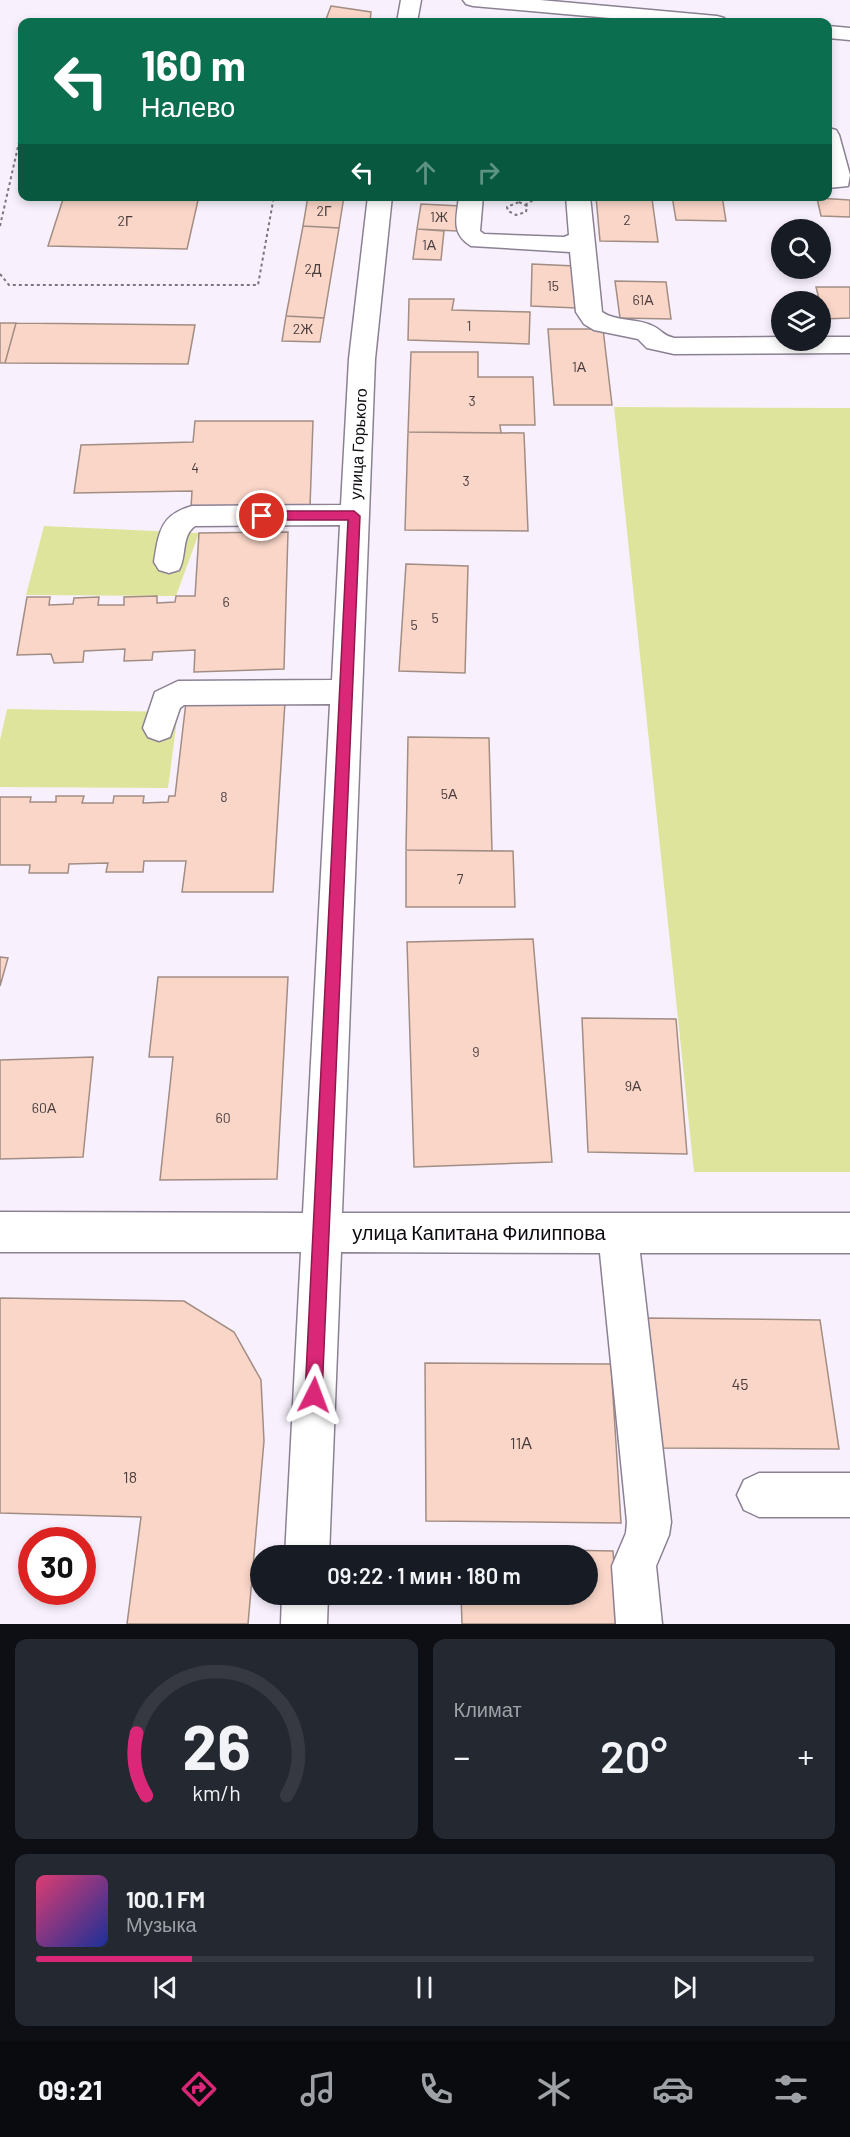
<!DOCTYPE html>
<html lang="ru">
<head>
<meta charset="utf-8">
<style>
  :root { --surface:#171b24; --page:#242831; --text:#f1f3f6; --muted:#9ea1a6; --line:#363941; --accent:#db2777 }
  body { margin:0; font-family:Barlow,sans-serif; background:var(--page); color:var(--text); height:100vh; display:flex; flex-direction:column; font-size:22px; white-space:nowrap }
  * { box-sizing:border-box; margin:0 }
  p { font-size:20px; color:var(--muted) }
  .icon { flex:none; width:33px; height:33px; fill:none; stroke:currentColor; stroke-width:2; stroke-linecap:round; stroke-linejoin:round }
  .map { position:relative; height:1624px; overflow:hidden }
  .drawer { display:flex; flex-direction:column; gap:15px; padding:15px; background:#0d0f14; flex:1 }
  .drawer>* { flex:none }
  .banner { position:absolute; left:18px; top:18px; width:814px; height:183px; border-radius:12px; box-shadow:0 3px 9px #0003; background:#0b6e4f; color:#fff; overflow:hidden }
  .buttons { position:absolute; left:771px; top:219px; display:grid; gap:12px }
  .buttons a { display:grid; place-items:center; width:60px; height:60px; border-radius:50%; background:var(--surface); box-shadow:0 3px 9px #0003; font-size:30px }
  .speed { position:absolute; left:18px; top:1527px; display:flex; gap:12px; font-size:30px; font-weight:700; text-align:center }
  .speed>* { display:grid; place-content:center; width:78px; height:78px; border-radius:50%; background:var(--surface); box-shadow:0 3px 9px #0003; line-height:1 }
  .speed .limit { border:9px solid #d22; background:#fff; color:#111 }
  .pin { position:absolute; display:grid; place-items:center; width:51px; height:51px; color:#fff; margin:-26px; border:3px solid #fff; border-radius:50%; box-shadow:0 2px 6px #0007 }
  .me { position:absolute; width:66px; margin:-33px; rotate:3deg; stroke-linejoin:round; filter:drop-shadow(0 0 4px #0008) }
  .turn { display:flex; align-items:center; gap:21px; height:126px; padding:0 24px; font-size:27px }
  .turn .icon { width:78px; height:78px; stroke-width:2.5 }
  .turn b { display:block; font-size:42px; line-height:51px }
  .lanes { display:flex; align-items:center; height:57px; padding:0 24px; background:#0003; justify-content:center; gap:30px; direction:ltr }
  .lanes .off { opacity:.35 }
  .big { font-size:45px; font-weight:600; line-height:1.1 }
  .drawer .widget { flex:1; display:flex; flex-direction:column; justify-content:center; gap:9px; min-width:0; padding:0 21px; border-radius:12px; background:var(--page) }
  .drawer .dial { align-items:center; gap:0 }
  .dial svg { height:156px; overflow:visible; fill:none; stroke:var(--line); stroke-width:7; stroke-linecap:round; text-anchor:middle }
  .dial text { fill:var(--text); stroke:none }
  .song { display:flex; align-items:center; gap:18px }
  .cover { width:72px; height:72px; border-radius:9px; background:linear-gradient(135deg,hsl(340 70% 55%),hsl(230 70% 35%)) }
  .played { height:6px; border-radius:3px; background:linear-gradient(90deg,var(--accent) 20%,var(--line) 20%) }
  .keys { display:flex; justify-content:space-around; direction:ltr }
  .heat { display:flex; justify-content:space-between; align-items:center; font-size:33px; direction:ltr }
  .drawer .tiles { flex:1; display:grid; gap:15px; grid-template-columns:1fr 1fr }
  .widget:last-child { grid-column:span 2 }
  .trip { position:absolute; left:250px; top:1545px; width:348px; height:60px; border-radius:30px; background:var(--surface); box-shadow:0 3px 9px #0003; font-weight:600; line-height:60px; text-align:center }
  .tab-bar { display:flex; height:96px; justify-content:space-around; align-items:center; background:#090b0e; color:var(--muted) }
  .tab-bar .icon { width:42px; height:42px }
  .tab-bar .selected { color:var(--accent) }
  .tab-bar b { font-size:27px; color:var(--text) }
  .map>svg:first-child { display:block }
  .green { fill:#dfe49c }
  .building { fill:#f9d6c8; stroke:#a28d84; stroke-width:1.5 }
  .lines { fill:none; stroke-linecap:round; stroke-linejoin:round }
  .minor-casing { stroke:#8b8193; stroke-width:3 }
  .path { stroke:#7b767e; stroke-width:2; stroke-dasharray:3 3; stroke-linecap:butt }
  .minor { fill:#fff; fill-rule:evenodd }
  .route { fill:#db2777; stroke:#8e194d; stroke-width:1.5 }
  .labels { text-anchor:middle; stroke-width:6; stroke-linejoin:round; paint-order:stroke }
  .number-label { font-size:14px; fill:#493d3e }
  .street-label { font-size:16px; fill:#0e0a10; stroke:#fff }
  .near-number-label { font-size:16px; fill:#493d3e }
  .near-street-label { font-size:20px; fill:#0e0a10; stroke:#fff }
</style>
</head>
<body>
<div class="map">
<svg width="850" height="1624" viewBox="0 0 850 1624">
  <rect width="100%" height="100%" fill="#f8f1fd"/>
  <path class="green" d="M614,407l236,1v764h-156z
    M44,526l155,7 -23,63 -150,-1z
    M7,709l171,3 -10,76 -168,-1v-47z"/>
  <path class="building" d="M331,6l40,6 -1,10h-45z
    M64,196h135l-12,53 -139,-3z
    M308,196h36l-5,32 -36,-2z
    M672,196h50l4,25 -50,-1z
    M596,197l56,2 6,43 -58,-1z
    M817,198l33,2v17l-29,-1z
    M421,204l40,2 -4,25 -40,-2z
    M303,226l36,2 -15,90 -38,-2z
    M417,229l27,2 -3,29 -28,-1z
    M532,264l43,2 1,42 -45,-2z
    M615,281l51,1 5,37 -51,-1z
    M816,287h34v31l-26,1z
    M409,299h45l-2,11 78,2 -1,32 -121,-4z
    M286,316l38,2 -4,24 -38,-1z
    M0,323h16l-11,40h-5z
    M16,323l179,2 -7,39 -183,-1z
    M548,329h55l9,76h-58z
    M411,352h67v25h55l2,48h-35l1,8 -93,-1z
    M195,421h118l-3,86 -119,1 1,-17 -118,2 7,-48 112,-3z
    M408,432l116,1 4,98 -123,-1z
    M288,532l-4,137 -90,3 1,-22 -42,2 -1,8 -28,1 1,-12 -41,2 -1,11 -29,1 -3,-9 -34,1 10,-58h23l-1,8 24,-1 1,-6 25,-1 -1,8h26v-8l33,-1v7l18,-1 1,-6h19l4,-63z
    M406,564l62,2 -3,107 -66,-2z
    M186,702h99l-12,190h-91l4,-31h-42l-1,11h-37l2,-9 -39,1 -1,9h-39l1,-8h-30v-68h31l-1,5h26v-6h28l-2,7h31l1,-7h30l-1,7 25,-1 1,-6h6z
    M408,737l81,1 3,113 -86,-1z
    M406,850l107,1 2,56h-109z
    M533,939l19,223 -138,5 -7,-225z
    M0,957l8,1 -8,28z
    M158,977h130l-11,202 -117,1 13,-123h-24z
    M582,1018l94,1 11,135 -99,-2z
    M93,1057l-10,100 -83,2v-99z
    M0,1298l184,3 50,31 27,48 3,61 -16,183h-121l14,-107 -141,-4z
    M645,1318l175,2 19,129 -184,-1z
    M425,1363l186,1 10,159 -195,-2z
    M460,1548l153,3 5,73h-156l-1,-30h127v-38h-128z"/>
  <g class="lines">
    <defs>
      <path id="minor" d="M401,0h20l-4,22h-20z
        M463,0h77l177,16 7,2 3,4h-72l-182,-16 -7,-2z
        M828,26l22,2v12l-22,-2z
        M828,128l8,2 3,5 11,40 -2,11 -20,2z
        M368,196h24l-17,163 -33,854h508v40h-210l31,269 -2,13 -13,31 6,58h-46l-4,-58 14,-33 1,-11 -27,-269 -259,-1 -12,304h-44l16,-304h-301v-40l303,1 27,-509 -146,1 -4,3 -10,29 -11,4 -11,-4 -5,-9 12,-36 23,-11 154,-1 8,-155 -145,1c-14,10 -8,30 -16,44l-10,3 -10,-3 -5,-8c5,-30 6,-47 38,-56l149,-1 8,-146z
        M459,196h24l-3,35 4,3 80,3 5,-2 -3,-39h24l12,116c15,10 35,6 51,14 9,4 9,9 21,12l108,-1v3h38v-3h30v16l-176,1 -27,-6 -9,-9 -44,-9 -10,-6 -8,-12 -6,-60 -99,-6c-21,-13 -14,-29 -12,-50z
        M759,1473h91v44h-91l-15,-7 -7,-15 7,-15z
        M282,1594h46l-1,30h-46z"/>
    </defs>
    <use href="#minor" class="minor-casing"/>
    <path class="path" d="M47,22l1,-2 97,2
      M519,202l8,4 -1,6 -10,3 -8,-4 -1,-4z
      M525,205l15,-9
      M0,226l22,-97
      M0,274l9,11h249l16,-89"/>
    <use href="#minor" class="minor"/>
  </g>
  <path class="route" d="M262,511h92l6,5 -38,879 -2,6 -6,3 -7,-3 -2,-6 43,-875h-86l-6,-4z"/>
  <g class="labels">
    <g class="number-label">
      <text x="324" y="216">2Г</text>
      <text x="439" y="222">1Ж</text>
      <text x="627" y="225">2</text>
      <text x="125" y="226">2Г</text>
      <text x="429" y="250">1А</text>
      <text x="313" y="274">2Д</text>
      <text x="553" y="291">15</text>
      <text x="643" y="305">61А</text>
      <text x="469" y="331">1</text>
      <text x="303" y="334">2Ж</text>
      <text x="579" y="372">1А</text>
      <text x="472" y="406">3</text>
      <text x="195" y="473">4</text>
      <text x="466" y="486">3</text>
      <text x="226" y="607">6</text>
      <text x="435" y="623">5</text>
      <text x="414" y="630">5</text>
      <text x="449" y="799">5А</text>
      <text x="224" y="802">8</text>
      <text x="460" y="884">7</text>
      <text x="476" y="1057">9</text>
      <text x="633" y="1091">9А</text>
      <text x="44" y="1113">60А</text>
      <text x="223" y="1123">60</text>
    </g>
    <g class="street-label">
      <text transform="translate(358 444) rotate(-87)" y="6">улица Горького</text>
    </g>
    <g class="near-number-label">
      <text x="740" y="1390">45</text>
      <text x="521" y="1449">11А</text>
      <text x="130" y="1483">18</text>
    </g>
    <g class="near-street-label">
      <text x="479" y="1240">улица Капитана Филиппова</text>
    </g>
  </g>
</svg>
<div class="buttons">
<a><svg class="icon" aria-label="search" viewBox="0 0 24 24"><circle cx="10" cy="10" r="6"/><path d="M15 15l6 6"/></svg></a>
<a><svg class="icon" aria-label="layers" viewBox="0 0 24 24"><path d="M12 4l9 5-9 5-9-5zM3 14l9 5 9-5"/></svg></a>
</div>
<div class="speed"><div class="limit">30</div></div>
<div class="pin" style="left:262px;top:516px;background:#d93025"><svg class="icon" aria-label="arrive" viewBox="0 0 24 24"><path d="M6 21V4h12l-3 4 3 4H6"/></svg></div>
<svg class="me" style="left:314px;top:1395px" viewBox="-20 -20 40 40"><path d="M0-17L14 15 0 8-14 15z" fill="#db2777" stroke="#fff" stroke-width="4"/></svg>
<div class="trip">09:22 · 1 мин · 180 m</div>
<div class="banner">
<div class="turn"><svg class="icon" aria-label="left" viewBox="0 0 24 24"><path d="M17 20v-9H6M10 6l-5 5 5 5"/></svg><div><b>160 m</b>Налево</div></div>
<div class="lanes"><svg class="icon" aria-label="left" viewBox="0 0 24 24"><path d="M17 20v-9H6M10 6l-5 5 5 5"/></svg><svg class="icon off" aria-label="ahead" viewBox="0 0 24 24"><path d="M12 20V5M6 11l6-6 6 6"/></svg><svg class="icon off" aria-label="right" viewBox="0 0 24 24"><path d="M7 20v-9h11M14 6l5 5-5 5"/></svg></div>
</div>
</div>
<section class="drawer">
<div class="tiles">
<div class="widget dial"><svg viewBox="0 0 100 80">
<path d="M14 69A42 42 0 1 1 86 69"/>
<path d="M14 69A42 42 0 0 1 9 37" stroke="#db2777"/>
<text x="50" y="56" font-size="32" font-weight="700">26</text>
<text x="50" y="72" font-size="11">km/h</text>
</svg></div>
<div class="widget"><p>Климат</p>
<div class="heat"><a>−</a><b class="big">20°</b><a>+</a></div>
</div>
<div class="widget">
<div class="song"><i class="cover"></i><div><b>100.1 FM</b><p>Музыка</p></div></div>
<div class="played"></div>
<div class="keys"><svg class="icon" aria-label="previous" viewBox="0 0 24 24"><path d="M18 5L8 12l10 7zM5 5v14"/></svg><svg class="icon" aria-label="pause" viewBox="0 0 24 24"><path d="M8 5v14M16 5v14"/></svg><svg class="icon" aria-label="next" viewBox="0 0 24 24"><path d="M6 5l10 7-10 7zM19 5v14"/></svg></div>
</div>
</div>
</section>
<nav class="tab-bar">
<b>09:21</b>
<svg class="icon selected" aria-label="directions" viewBox="0 0 24 24"><path d="M12 3l9 9-9 9-9-9zM9 14v-3h6M13 9l2 2-2 2"/></svg>
<svg class="icon" aria-label="music" viewBox="0 0 24 24"><path d="M9 18V5l10-2v13"/><circle cx="6" cy="18" r="3"/><circle cx="16" cy="16" r="3"/></svg>
<svg class="icon" aria-label="phone" viewBox="0 0 24 24"><path d="M5 4h4l2 5-3 2q2 4 5 5l2-3 5 2v4C11 20 4 13 5 4z"/></svg>
<svg class="icon" aria-label="climate" viewBox="0 0 24 24"><path d="M12 3v18M4 7l16 10M4 17L20 7"/></svg>
<svg class="icon" aria-label="car" viewBox="0 0 24 24"><path d="M5 17H2v-5l4-1 3-4h7l3 4 3 1v5h-3M9 17h6M6 11h13"/><circle cx="7" cy="17" r="2"/><circle cx="17" cy="17" r="2"/></svg>
<svg class="icon" aria-label="filters" viewBox="0 0 24 24"><path d="M4 7h16M4 17h16"/><circle cx="9" cy="7" r="2"/><circle cx="15" cy="17" r="2"/></svg>
</nav>
</body>
</html>
